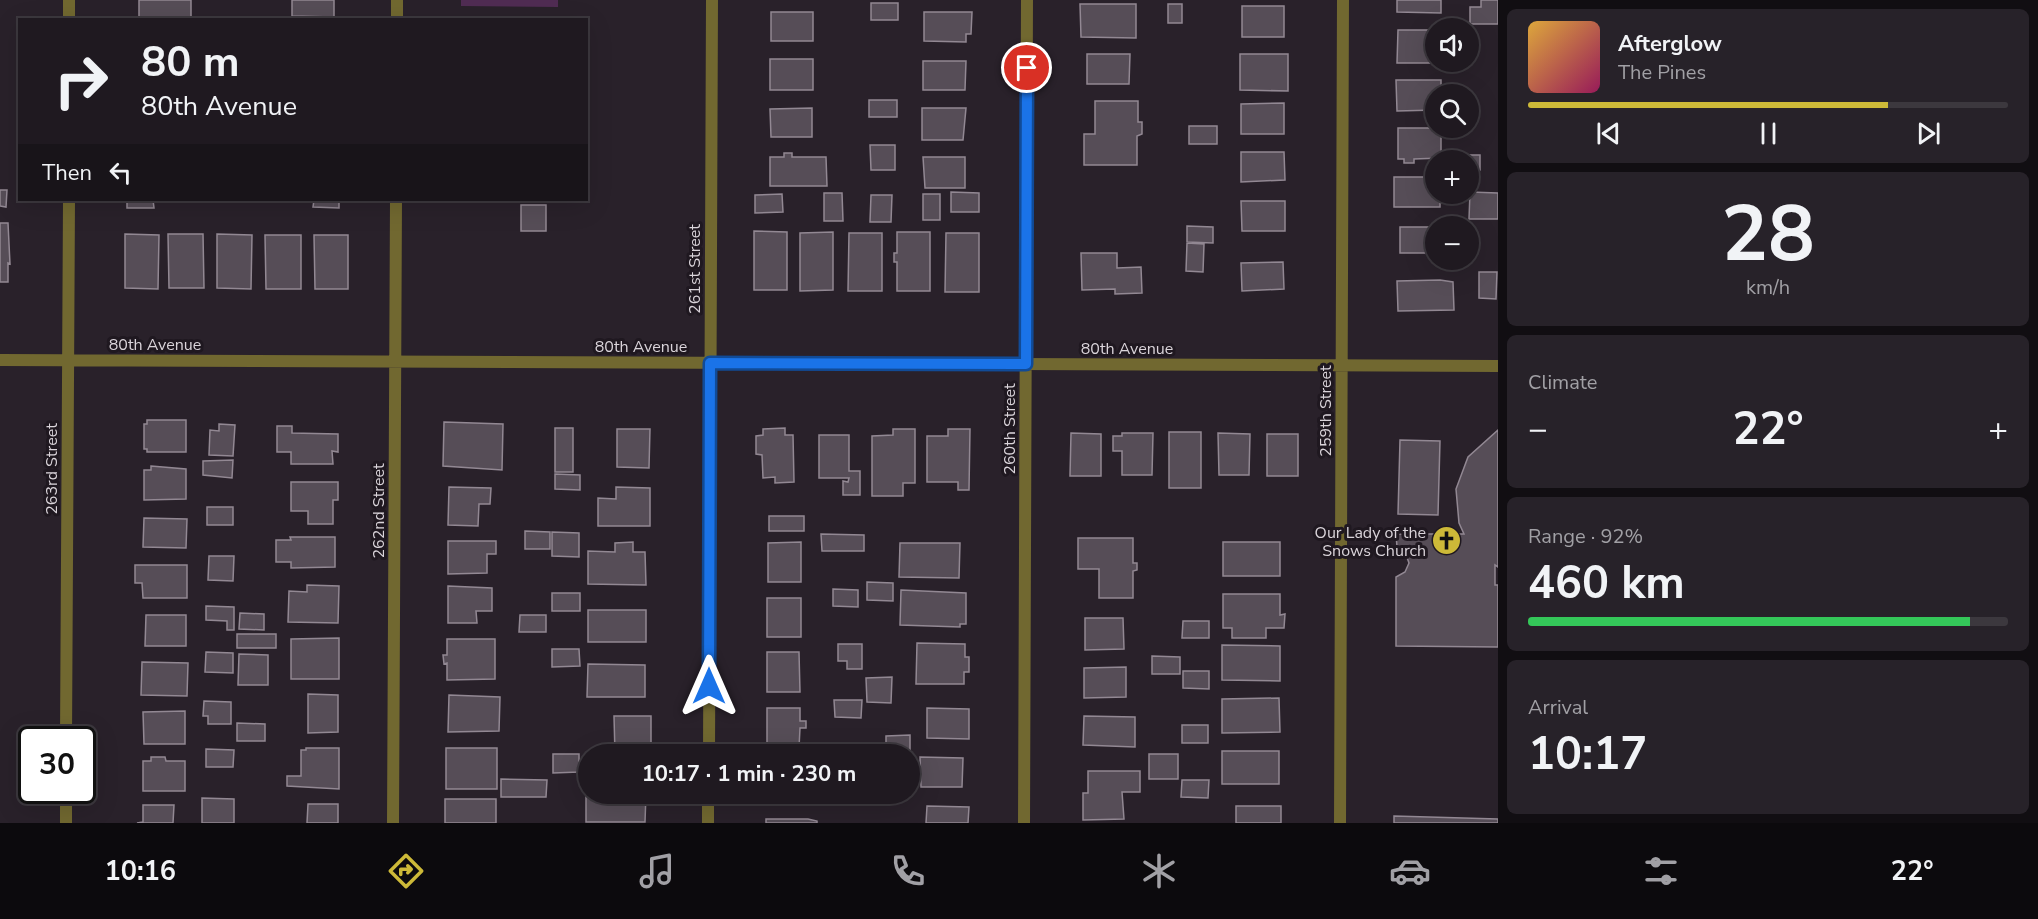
<!DOCTYPE html>
<html lang="en">
<head>
<meta charset="utf-8">
<style>
  :root { --surface:#1f1920; --page:#272229; --text:#f1f3f6; --muted:#a1a0a5; --line:#3c383e; --accent:#cdb938 }
  body { margin:0; font-family:"Nunito Sans",sans-serif; background:var(--page); color:var(--text); height:100vh; display:flex; flex-direction:column; font-size:22px; white-space:nowrap }
  * { box-sizing:border-box; margin:0 }
  p { font-size:20px; color:var(--muted) }
  .icon { flex:none; width:33px; height:33px; fill:none; stroke:currentColor; stroke-width:2; stroke-linecap:round; stroke-linejoin:round }
  .map { position:relative; flex:1; overflow:hidden }
  .details { display:flex; flex-direction:column; gap:9px; padding:9px; background:#110e12; width:540px }
  .details>* { flex:none }
  .hud { position:absolute; left:18px; top:18px; width:570px; height:183px; border-radius:0px; box-shadow:0 6px 24px #0002,0 0 0 2px var(--line); background:#1f1920; color:var(--text); overflow:hidden }
  .tools { position:absolute; left:1425px; top:18px; display:grid; gap:12px }
  .tools a { display:grid; place-items:center; width:54px; height:54px; border-radius:50%; background:var(--surface); box-shadow:0 6px 24px #0002,0 0 0 2px var(--line); font-size:30px }
  .speed { position:absolute; left:18px; top:726px; display:flex; gap:12px; font-size:30px; font-weight:700; text-align:center }
  .speed>* { display:grid; place-content:center; width:78px; height:78px; border-radius:50%; background:var(--surface); box-shadow:0 6px 24px #0002,0 0 0 2px var(--line); line-height:1 }
  .speed .limit { border:3px solid #111; border-radius:9px; background:#fff; color:#111 }
  .pin { position:absolute; display:grid; place-items:center; width:51px; height:51px; color:#fff; margin:-26px; border:3px solid #fff; border-radius:50%; box-shadow:0 2px 6px #0007 }
  .me { position:absolute; width:66px; margin:-33px; rotate:0deg; stroke-linejoin:round; filter:drop-shadow(0 0 4px #0008) }
  .turn { display:flex; align-items:center; gap:21px; height:126px; padding:0 24px; font-size:27px }
  .turn .icon { width:78px; height:78px; stroke-width:2.5 }
  .turn b { display:block; font-size:42px; line-height:51px }
  .then { display:flex; align-items:center; height:57px; padding:0 24px; background:#0003; gap:12px; font-size:22px }
  .big { font-size:45px; font-weight:700; line-height:1.1 }
  .details .card { flex:1; display:flex; flex-direction:column; justify-content:center; gap:9px; min-width:0; padding:0 21px; border-radius:9px; background:var(--page) }
  .details .dial { align-items:center; gap:0 }
  .dial b { font-size:78px; line-height:1 }
  .song { display:flex; align-items:center; gap:18px }
  .cover { width:72px; height:72px; border-radius:9px; background:linear-gradient(135deg,hsl(40 70% 55%),hsl(330 70% 35%)) }
  .played { height:6px; border-radius:3px; background:linear-gradient(90deg,var(--accent) 75%,var(--line) 75%) }
  .keys { display:flex; justify-content:space-around; direction:ltr }
  .heat { display:flex; justify-content:space-between; align-items:center; font-size:33px; direction:ltr }
  .charge { height:9px; border-radius:4px; background:linear-gradient(90deg,#34c759 92%,var(--line) 0) }
  .trip { position:absolute; left:578px; top:744px; width:342px; height:60px; border-radius:30px; background:var(--surface); box-shadow:0 6px 24px #0002,0 0 0 2px var(--line); font-weight:700; line-height:60px; text-align:center }
  .menu { display:flex; height:96px; justify-content:space-around; align-items:center; background:#0c0a0d; color:var(--muted) }
  .menu .icon { width:42px; height:42px }
  .menu .active { color:var(--accent) }
  .menu b { font-size:27px; color:var(--text) }
  main { display:flex; flex:1; min-height:0 }
  .map>svg:first-child { display:block }
  .green { fill:#502c53 }
  .building { fill:#564d57; stroke:#928893; stroke-width:1.5 }
  .lines { fill:none; stroke-linecap:round; stroke-linejoin:round }
  .street { stroke:#716830; stroke-width:12 }
  .route-casing { stroke:#114b97; stroke-width:15 }
  .route { stroke:#1a73e8; stroke-width:10 }
  .labels { text-anchor:middle; stroke-width:6; stroke-linejoin:round; paint-order:stroke }
  .street-label { font-size:16px; fill:#dad4da; stroke:#1f1820 }
  .poi-label { font-size:16px; fill:#dad4da; stroke:#1f1820; text-anchor:end }
</style>
</head>
<body>
<main>
<div class="map">
<svg width="1498" height="823" viewBox="0 0 1498 823">
  <rect width="100%" height="100%" fill="#29212a"/>
  <path class="green" d="M461,0h97v7l-97,-1z"/>
  <path class="building" d="M139,0h52v20h-52z
    M292,0h42v17l-42,-1z
    M1397,0h44v13l-44,-1z
    M1481,0h17v24h-28v-17h11z
    M871,3h27v17h-27z
    M1080,4h56v34l-55,-1z
    M1168,4h14v19h-14z
    M1242,6h42v31h-42z
    M771,12h42v29h-42z
    M924,12h48l-1,22h-5v8l-42,-1z
    M1398,30h38v32l6,1h-45z
    M1087,54h43l-1,30h-42z
    M1240,54h48v37l-48,-1z
    M770,59h43v31h-43z
    M923,61h43l-1,29h-42z
    M1396,80h45v14h-5v16l-39,1z
    M869,100h28v17h-28z
    M1095,101h43v21h4v12l-5,2v29h-53v-31h11z
    M1284,103v31h-43v-30z
    M812,108v29h-41l-1,-28z
    M922,108h44l-3,32h-41z
    M1189,126h28v18h-28z
    M1398,128h43v30l-27,1v4h-10v-4h-6z
    M870,145h25v25h-24z
    M1241,152h43l1,28 -44,2z
    M784,153h8v4h34l1,29h-57v-29h14z
    M1454,155h26v15h-12v-10h-15z
    M923,157h42v31h-40z
    M1394,177h42v17h24v9h-20v4h-46z
    M0,190h7l-1,17 -6,-1z
    M951,192l28,1v19h-28z
    M1470,192l28,1v26h-29z
    M824,193h18l1,28h-19z
    M782,194l1,18 -28,1v-18z
    M923,194h17v26h-17z
    M871,195h21l-1,27h-21z
    M127,200h26l1,8h-27z
    M314,200h25v8l-26,-1z
    M1241,201h44v30h-43z
    M521,205h25v26h-25z
    M0,223h8l2,41 -2,-1v19h-8z
    M1187,226l26,1v16l-26,-1z
    M1400,227h36v26h-36z
    M754,231l33,1v58h-33z
    M833,232v58l-33,1v-58z
    M897,232h33v59h-33v-29h-3v-9h3z
    M849,233h33v58h-34z
    M946,233h33v59h-34z
    M125,234l34,1 -1,54 -33,-1z
    M168,234h35l1,54h-35z
    M217,234l35,1 -1,54 -34,-1z
    M265,235h36v54h-35z
    M314,235h34v54h-33z
    M1187,243l17,1 -1,28 -17,-1z
    M1081,253h36v15l24,-1 1,26 -27,1v-5l-33,1z
    M1283,262l1,27 -42,2 -1,-28z
    M1479,272h18l-1,27 -17,-1z
    M1440,280l13,2 1,28 -56,1 -1,-30z
    M147,420h39v32h-39v-3h-3v-25h3z
    M444,422l59,2 -1,46 -59,-4z
    M219,424l16,1 -2,31 -24,-1 1,-25 9,1z
    M277,426h15v7l46,1v18l-6,-1 1,13h-42v-12h-14z
    M555,428h18v44h-18z
    M785,428v7h8l1,47 -19,1v-6l-12,1 -1,-23 -6,-1v-18l7,-1v-6z
    M617,429h33l-1,39 -32,-1z
    M893,429h22v54h-12v13h-31v-60l21,-1z
    M948,429h22l-1,61h-11v-8h-31v-46h21z
    M1498,430v137l-3,-2v20h3v62l-102,-1v-69l9,-5 4,-9 -4,-11 -8,-5 -1,-13h68l-5,-11 -3,-34 12,-32z
    M1169,432h32v56h-32z
    M1071,433l30,1v42h-31z
    M1122,433h31l-1,42h-30v-24h-9v-15h9z
    M1218,433l32,1 -1,41h-30z
    M1267,434h31v42h-31z
    M819,435h30v36h11v24h-17v-14l5,1 1,-4h-30z
    M1400,440l40,1 -2,74 -40,-1z
    M233,460l-1,18 -29,-3v-14z
    M151,466l35,3v30l-42,1v-30h7z
    M555,474l25,1v15l-25,-1z
    M291,482h47v18h-5v24h-25v-13h-17z
    M449,487l42,1 -1,16h-11l-1,22 -30,-1z
    M616,487l34,1v38h-52v-28l18,1z
    M207,507h26v18h-26z
    M769,516h35v15h-35z
    M144,518l43,1 -1,29 -43,-1z
    M525,531l25,1v17h-25z
    M552,532l27,1v24l-27,-1z
    M821,534l43,1v16h-42z
    M290,537h45v30l-44,1v-6h-15v-22h15z
    M1078,538h55v25h4v7l-4,1v27h-34v-29h-21z
    M448,541h48v13h-9v19l-39,1z
    M633,542v10h12l1,33 -58,-1v-33l27,1v-9z
    M801,542v40h-33v-39z
    M1223,542h57v34h-57z
    M900,543h60l-1,35 -60,-1z
    M209,556h25l-1,25 -25,-1z
    M135,565h52v33h-44l-1,-15h-7z
    M867,582l26,1v18l-26,-1z
    M307,585l32,1 -1,37 -50,-1 1,-31 18,1z
    M448,586l44,2v23h-16l1,12h-29z
    M833,589l25,1v17l-25,-1z
    M901,590l65,3v31h-6v3l-60,-2z
    M552,593h28v18h-28z
    M1223,594h57v21l5,-1 -1,14h-18v10h-34v-10h-9z
    M767,598h34v39h-34z
    M206,606l28,1v23h-7v-9l-21,-1z
    M588,610h58v32h-58z
    M240,613l24,1v16l-25,-1z
    M146,615h40v31h-41z
    M520,615h26v17h-27z
    M1085,618h38l1,31 -39,1z
    M1183,621h26v17h-27z
    M237,634h39v14h-39z
    M339,638v41h-48v-40z
    M447,639h48v40l-48,1v-17l-3,1 -1,-9h4z
    M917,643l48,1v13h4v15h-5v12h-48z
    M838,644h24v25h-15v-8h-9z
    M1222,645l58,1v35l-58,-1z
    M552,649h27l1,17 -28,1z
    M206,652l27,1v20l-28,-1z
    M767,652h32l1,40h-33z
    M239,654l29,1v30h-30z
    M1152,656l28,1v17h-28z
    M142,662l46,1 -1,33 -46,-1z
    M588,664l57,1v32h-58z
    M1126,667v30l-42,1v-30z
    M1183,671h26v18l-26,-1z
    M892,677l-1,26 -24,-1 -1,-24z
    M308,694l30,1v37l-30,1z
    M449,695l51,2 -1,34 -51,1z
    M1279,698l1,34 -58,1v-34z
    M834,700h28l-1,18 -26,-1z
    M204,701l27,1v22h-23v-8h-5z
    M767,708h33v13h6v7h-6l-1,20 -32,-1z
    M927,708l42,1v30l-42,-1z
    M185,711v33h-41l-1,-32z
    M614,716h37v38h-36z
    M1084,716l51,1v30l-52,-2z
    M237,723l28,1v17h-28z
    M1182,725h26v18h-26z
    M910,735v15l-24,1v-15z
    M306,748h33v41l-52,-3v-10h14v-26h5z
    M446,748h51v41h-51z
    M206,749l28,1 -1,17h-27z
    M1222,751h57v33h-57z
    M553,754h26v18l-26,1z
    M1149,754h29v25h-29z
    M151,757h14l1,4h19v30h-42v-30h8z
    M920,757l43,1 -1,29h-41z
    M1088,771h52v21h-18l2,27 -41,1v-27h5z
    M501,779l46,1 -1,17h-45z
    M1182,780h27l-1,18 -27,-1z
    M586,788l2,6h58l-1,28h-59z
    M767,794h33v8h-33z
    M202,798l32,1v24h-32z
    M445,799h51v24h-51z
    M308,804h30v19h-31z
    M143,805h31l-1,18h-36l6,-1z
    M927,806l42,1 -1,16h-42z
    M1236,806h45v17h-45z
    M1394,816l104,3v4h-104z
    M766,819h42l9,2v2h-51z"/>
  <g class="lines">
    <path class="street" d="M69,20v-20
      M397,20v-20
      M0,360l1498,6
      M66,740l3,-540
      M709,754l3,-754
      M66,823v-33
      M393,823l3,-623
      M708,823v-29
      M1024,823l3,-823
      M1340,823l3,-823"/>
  </g>
  <g class="lines">
    <defs>
      <path id="route" d="M709,686l1,-323 316,1 1,-296"/>
    </defs>
    <use href="#route" class="route-casing"/>
    <use href="#route" class="route"/>
  </g>
  <defs>
    <symbol id="church-disc" viewBox="-11 -11 22 22"><circle r="9.5" fill="#cdb938" stroke="#1f1820"/><path d="M-1.2-6h2.4v3.5h3.3v2.4h-3.3V6h-2.4V-.1h-3.3v-2.4h3.3Z" fill="#111"/></symbol>
  </defs>
  <g fill-rule="evenodd">
    <use href="#church-disc" x="1430" y="524" width="33" height="33"/>
  </g>
  <g class="labels">
    <g class="street-label">
      <text transform="translate(694 269) rotate(-90)" y="6">261st Street</text>
      <text x="155" y="350">80th Avenue</text>
      <text x="641" y="352">80th Avenue</text>
      <text x="1127" y="354">80th Avenue</text>
      <text transform="translate(1325 411) rotate(-90)" y="6">259th Street</text>
      <text transform="translate(1009 429) rotate(-90)" y="6">260th Street</text>
      <text transform="translate(51 469) rotate(-90)" y="6">263rd Street</text>
      <text transform="translate(378 511) rotate(-90)" y="6">262nd Street</text>
    </g>
    <g class="poi-label">
      <text x="1426" y="538">Our Lady of the<tspan x="1426" dy="18">Snows Church</tspan></text>
    </g>
  </g>
</svg>
<div class="tools">
<a><svg class="icon" aria-label="sound" viewBox="0 0 24 24"><path d="M4 9h4l5-4v14l-5-4H4zM17 9q2 3 0 6"/></svg></a>
<a><svg class="icon" aria-label="search" viewBox="0 0 24 24"><circle cx="10" cy="10" r="6"/><path d="M15 15l6 6"/></svg></a>
<a>+</a>
<a>−</a>
</div>
<div class="speed"><div class="limit">30</div></div>
<div class="pin" style="left:1027px;top:68px;background:#d93025"><svg class="icon" aria-label="arrive" viewBox="0 0 24 24"><path d="M6 21V4h12l-3 4 3 4H6"/></svg></div>
<svg class="me" style="left:709px;top:686px" viewBox="-20 -20 40 40"><path d="M0-17L14 15 0 8-14 15z" fill="#1a73e8" stroke="#fff" stroke-width="4"/></svg>
<div class="trip">10:17 · 1 min · 230 m</div>
<div class="hud">
<div class="turn"><svg class="icon" aria-label="right" viewBox="0 0 24 24"><path d="M7 20v-9h11M14 6l5 5-5 5"/></svg><div><b>80 m</b>80th Avenue</div></div>
<div class="then">Then<svg class="icon" aria-label="left" viewBox="0 0 24 24"><path d="M17 20v-9H6M10 6l-5 5 5 5"/></svg></div>
</div>
</div>
<section class="details">
<div class="card">
<div class="song"><i class="cover"></i><div><b>Afterglow</b><p>The Pines</p></div></div>
<div class="played"></div>
<div class="keys"><svg class="icon" aria-label="previous" viewBox="0 0 24 24"><path d="M18 5L8 12l10 7zM5 5v14"/></svg><svg class="icon" aria-label="pause" viewBox="0 0 24 24"><path d="M8 5v14M16 5v14"/></svg><svg class="icon" aria-label="next" viewBox="0 0 24 24"><path d="M6 5l10 7-10 7zM19 5v14"/></svg></div>
</div>
<div class="card dial"><b>28</b><p>km/h</p></div>
<div class="card"><p>Climate</p>
<div class="heat"><a>−</a><b class="big">22°</b><a>+</a></div>
</div>
<div class="card"><p>Range · 92%</p><b class="big">460 km</b><div class="charge"></div></div>
<div class="card"><p>Arrival</p><b class="big">10:17</b></div>
</section>
</main>
<nav class="menu">
<b>10:16</b>
<svg class="icon active" aria-label="directions" viewBox="0 0 24 24"><path d="M12 3l9 9-9 9-9-9zM9 14v-3h6M13 9l2 2-2 2"/></svg>
<svg class="icon" aria-label="music" viewBox="0 0 24 24"><path d="M9 18V5l10-2v13"/><circle cx="6" cy="18" r="3"/><circle cx="16" cy="16" r="3"/></svg>
<svg class="icon" aria-label="phone" viewBox="0 0 24 24"><path d="M5 4h4l2 5-3 2q2 4 5 5l2-3 5 2v4C11 20 4 13 5 4z"/></svg>
<svg class="icon" aria-label="climate" viewBox="0 0 24 24"><path d="M12 3v18M4 7l16 10M4 17L20 7"/></svg>
<svg class="icon" aria-label="car" viewBox="0 0 24 24"><path d="M5 17H2v-5l4-1 3-4h7l3 4 3 1v5h-3M9 17h6M6 11h13"/><circle cx="7" cy="17" r="2"/><circle cx="17" cy="17" r="2"/></svg>
<svg class="icon" aria-label="filters" viewBox="0 0 24 24"><path d="M4 7h16M4 17h16"/><circle cx="9" cy="7" r="2"/><circle cx="15" cy="17" r="2"/></svg>
<b>22°</b>
</nav>
</body>
</html>
